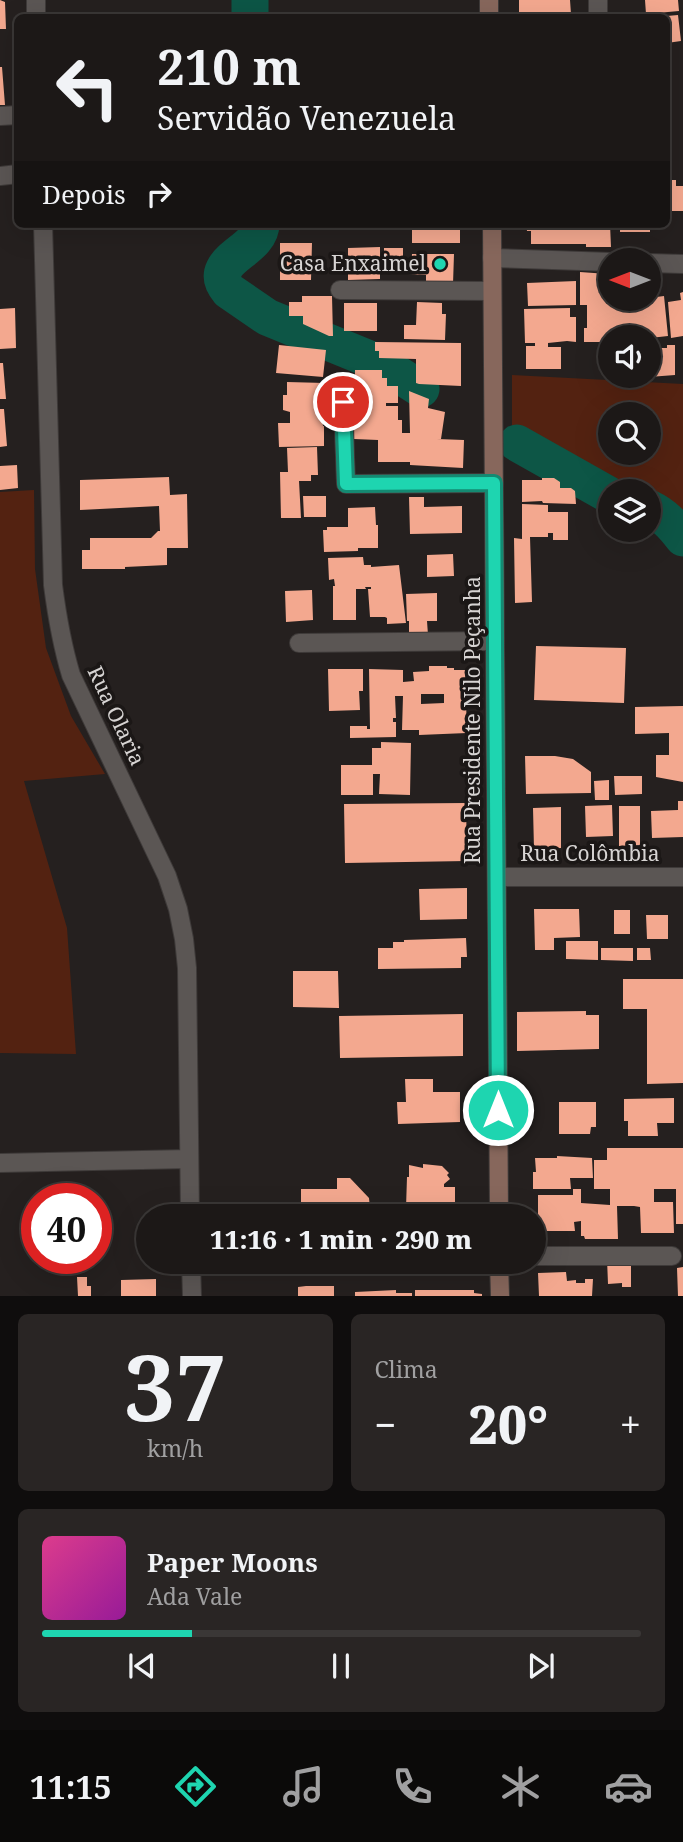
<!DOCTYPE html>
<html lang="pt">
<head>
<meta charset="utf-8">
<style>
  :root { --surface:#1c1817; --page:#292524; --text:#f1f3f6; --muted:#a0a0a1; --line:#3a3736; --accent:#1ed5b0 }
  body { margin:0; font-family:"Noto Serif",serif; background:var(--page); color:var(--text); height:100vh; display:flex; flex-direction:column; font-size:26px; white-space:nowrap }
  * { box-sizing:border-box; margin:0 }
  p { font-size:23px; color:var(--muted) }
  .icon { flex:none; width:38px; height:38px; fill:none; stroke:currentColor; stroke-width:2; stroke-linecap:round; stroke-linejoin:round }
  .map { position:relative; height:1296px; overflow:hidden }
  .side { display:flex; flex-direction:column; gap:18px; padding:18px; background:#0f0d0d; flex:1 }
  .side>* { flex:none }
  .banner { position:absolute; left:14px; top:14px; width:656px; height:214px; border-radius:10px; box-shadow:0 7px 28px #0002,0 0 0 2px var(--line); background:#1c1817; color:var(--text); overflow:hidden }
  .needle { width:46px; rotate:270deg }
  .tools { position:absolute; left:598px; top:248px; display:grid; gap:14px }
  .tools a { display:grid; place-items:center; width:63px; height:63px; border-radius:50%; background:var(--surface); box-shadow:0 7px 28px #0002,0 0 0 2px var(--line); font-size:35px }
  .speed { position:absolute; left:21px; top:1183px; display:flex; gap:14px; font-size:35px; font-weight:700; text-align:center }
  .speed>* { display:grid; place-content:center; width:91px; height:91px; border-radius:50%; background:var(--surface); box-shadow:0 7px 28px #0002,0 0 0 2px var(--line); line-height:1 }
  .speed .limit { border:10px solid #d22; background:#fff; color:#111 }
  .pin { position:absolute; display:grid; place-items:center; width:60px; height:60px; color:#fff; margin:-30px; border:4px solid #fff; border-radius:50%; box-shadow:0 2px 7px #0007 }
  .me { position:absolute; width:77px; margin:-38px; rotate:0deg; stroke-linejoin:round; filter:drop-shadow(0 0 5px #0008) }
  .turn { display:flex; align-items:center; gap:24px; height:147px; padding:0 28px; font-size:32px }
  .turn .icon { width:91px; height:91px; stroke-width:2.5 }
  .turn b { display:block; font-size:49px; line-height:60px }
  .then { display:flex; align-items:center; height:66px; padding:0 28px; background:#0003; gap:14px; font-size:26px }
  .big { font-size:52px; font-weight:800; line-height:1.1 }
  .side .tile { flex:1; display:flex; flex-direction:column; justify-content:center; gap:10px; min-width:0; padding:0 24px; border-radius:10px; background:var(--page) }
  .side .dial { align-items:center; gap:0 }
  .dial b { font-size:91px; line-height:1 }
  .song { display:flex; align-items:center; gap:21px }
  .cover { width:84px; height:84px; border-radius:10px; background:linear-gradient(135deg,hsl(330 70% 55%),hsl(300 70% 35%)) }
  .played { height:7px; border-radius:4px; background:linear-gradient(90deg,var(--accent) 25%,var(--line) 25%) }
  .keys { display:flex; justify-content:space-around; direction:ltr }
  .heat { display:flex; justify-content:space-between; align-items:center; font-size:38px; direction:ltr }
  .side .tiles { flex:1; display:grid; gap:18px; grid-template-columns:1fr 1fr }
  .tile:last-child { grid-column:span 2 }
  .trip { position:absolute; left:136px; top:1204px; width:410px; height:70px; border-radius:35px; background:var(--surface); box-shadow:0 7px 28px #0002,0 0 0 2px var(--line); font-weight:800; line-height:70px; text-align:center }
  .dock { display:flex; height:112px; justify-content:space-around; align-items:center; background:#0b0a09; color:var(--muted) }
  .dock .icon { width:49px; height:49px }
  .dock .current { color:var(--accent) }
  .dock b { font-size:32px; color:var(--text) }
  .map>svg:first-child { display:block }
  .green { fill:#532211; fill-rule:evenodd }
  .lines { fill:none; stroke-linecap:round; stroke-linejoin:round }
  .river { stroke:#0d5646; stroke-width:37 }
  .building { fill:#f3a88f; fill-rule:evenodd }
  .street-casing { stroke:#3e3a39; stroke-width:20 }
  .secondary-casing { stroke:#3e3a39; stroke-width:20 }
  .street { stroke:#5b5654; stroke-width:18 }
  .secondary { stroke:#87675c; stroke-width:18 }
  .route-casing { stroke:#148a72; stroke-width:18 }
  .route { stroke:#1ed5b0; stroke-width:12 }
  .poi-dot { fill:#1ed5b0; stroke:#1b1716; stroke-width:2.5 }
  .labels { text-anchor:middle; stroke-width:7; stroke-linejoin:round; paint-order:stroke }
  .poi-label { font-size:21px; fill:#d7d4d3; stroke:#1b1716; text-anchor:end }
  .street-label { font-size:21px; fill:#d7d4d3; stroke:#1b1716 }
</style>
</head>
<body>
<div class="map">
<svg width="683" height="1296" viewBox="0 0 683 1296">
  <rect width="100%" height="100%" fill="#25201f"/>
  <path class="green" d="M512,375l171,9v170c-8,-12 -21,-18 -34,-24v-38h-38v16l-99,-55zM611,415h38v38h-38z
    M34,490l1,79 11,79 25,68 34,58 -81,7 43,147 9,126 -76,-1v-561z"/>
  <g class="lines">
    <path class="river" d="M250,0v18
      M261,224c0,28 -58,36 -32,67l38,26 115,47 39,25
      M517,443l94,53
      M649,508c15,7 24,17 34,30"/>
  </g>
  <path class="building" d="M0,0l5,2 1,27h-6z
    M519,0h51l1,14 -52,3z
    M645,0h33l1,11 -33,3z
    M678,15l3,26 -14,2v-27z
    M0,67h2l3,38h-5z
    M667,180h9v6h7v25h-12v-5h-4z
    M412,224h48v19h-48z
    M526,224h84l1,23h-25v-3h-55v-13h-4z
    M620,224h30v8h-30z
    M280,243h32l-1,37h-31z
    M380,247v32l-32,1v-32z
    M384,248h19v21h-19z
    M412,254h42l-1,30h-27v-9l-15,-1z
    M580,272l28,2 1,26 40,-1v-1l15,-2 4,40 -18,2h-6v-2h-9v2h-24l-1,4h-26v-14h3v-23h-7z
    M576,281v24l-48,1 -1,-23z
    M683,292v44l-12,2 -3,-36 13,-2 -1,-7z
    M302,296h30l1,40h-4l-26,-12v-8h-14v-14h13z
    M417,302l25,1v11h4l-1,26 -41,-1v-14h12z
    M344,303h33v28h-33z
    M15,308l1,40 -16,1v-40z
    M570,308v9h6v25l-9,-1 -19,2v4h13v22h-35v-23h9v-3h-10l-1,-34z
    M375,342l86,1v43l-42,-2 -3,-1v-24l-37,-1v-7h-4z
    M649,344h3v4h15v-3h8v30l-26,2z
    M279,345l47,5 -3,27 -47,-4z
    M0,363h3l3,36h-6z
    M355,370h27v8h5v8h11v17h-12v3h12v14h4v13h8l-1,-42 20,8 -1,9 17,4 -4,27h-4l27,1 -1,28 -53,-3v-3h-32v-22l-24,-1z
    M287,382l38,1 1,28 -4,1 1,14h1v20l-45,1 -1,-24h12v-11l-7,-2v-15h4z
    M0,409h4l3,37 -7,1z
    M317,447l1,28h-7v6h-12l2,37h-20l-1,-46h8l-1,-24z
    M17,465l1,23 -18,2v-24z
    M169,477l1,18 17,-1 1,54h-21v17l-42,2v2h-43v-19h8v-12h61l7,-7h2l-1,-25 -79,4v-30z
    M542,478h12l6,4v6h11l4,3 1,13 -33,-1 -1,-2 -20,1v-22h20z
    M303,496h23v21h-22z
    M409,497h15v10l38,-1v27l-52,1z
    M522,504l26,1v7h20v28h-15v-7h-5v4h-18l2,65 -17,1 -1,-65 8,1z
    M375,507l1,18h2v23h-20v3l-34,1 -1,-22h4v-3h21v-19z
    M453,554l1,22 -27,1v-22z
    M363,557l1,8h7v2l28,-2 7,58 -19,1v-6l-2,-1h-15l-2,-28h3v-2h-6l1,2h-10v31h-23v-34h2l-1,-7 -5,1 -1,-22z
    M312,590l1,30 -27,2 -1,-31z
    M437,593v28h-10l1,14h-19v-14h-2l-1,-27z
    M536,646l90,2 -2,55 -90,-3z
    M429,666h18v2h7v2h11l2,63 -48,2v-5h-17l1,-34h-8l1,22h-3v4h3v15l-46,1v-12h17v3h3l-1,-60 34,1v12l11,-1 -1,-9 16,-1zM421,694h23v9l-23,1z
    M328,669h35v22h-4l1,19 -31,1z
    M683,706v76l-27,-5v-22h13v-22l-34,1v-27z
    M381,742l30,1 -1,52 -31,-1 1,-20h-7v21h-32v-30h31v-17h9z
    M525,756h30l18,3 18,13v21l-65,1z
    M614,776h28v18l-27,1z
    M609,780v20h-14l-1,-19z
    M678,801h5v36l-31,1 -1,-27 27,-1z
    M466,803l1,58 -122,2 -1,-59z
    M612,805l1,31 -27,1 -1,-31z
    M619,806h21v39l-21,1z
    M561,807v41l-27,1 -1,-41z
    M467,888v31l-47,1 -1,-31z
    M534,909h45l1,28 -26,1v12h-19z
    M614,910h16v24h-16z
    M646,915h22v24h-21z
    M466,938l1,19h-6v11l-83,1v-21h15v-6h11v-2z
    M566,941h32v19l-32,-1z
    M601,948h32v13l-32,-1z
    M637,948h13l1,12h-14z
    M293,971h45l1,37 -46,-1z
    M623,979h60v104l-36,1v-75h-24z
    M586,1011v4h13v34l-82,2v-39z
    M463,1014v42l-123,2 -1,-42z
    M405,1079h28v13h27v30l-62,2 -1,-22h9z
    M674,1098v25h-17l1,13h-30v-15h-4v-22z
    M559,1102h37v25h-5l-1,7h-31z
    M607,1148h76v76h-7v-35h-22v13h19l1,31h-33l-1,-26 -6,-1h-17l1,33h-33l-1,-3h-3v-15l-7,1 1,9h-37v-36h35v-6h8v14l29,2v-16h-16v-29h13z
    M557,1156l35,2 1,20h-23l1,11h-38v-17h3l-1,-14h22z
    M423,1164l19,2 7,7 -2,2 3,4 -6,5v3h11v21h-49l1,-31h2v-12l14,3z
    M337,1178h13l19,20 1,10 -69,-1v-18h36z
    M607,1259h24v28h-9v-4l-14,1z
    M683,1267v29h-5l-1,-28z
    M566,1272l1,9 9,-1v3h9v-4h8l-1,17h-53l-1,-23z
    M77,1277h10v9h4v10h-13z
    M156,1279v17h-35v-16z
    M306,1286h28v10h-36v-9z
    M396,1290v3h16v3h-57v-4z
    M415,1290h59v3l8,1v2h-67z"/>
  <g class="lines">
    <defs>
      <path id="street" d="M36,0v18
        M598,0v12
        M0,116l18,-1
        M0,176l18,-2
        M43,224l10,361c4,31 9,60 18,90l96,201 11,33 6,30 3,29 3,248
        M492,258l119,4
        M649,263l34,1
        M340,290l152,1
        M343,402l3,82 148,-1
        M299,643l196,-2
        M497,877h186
        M0,1163l189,-4
        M534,1256h138
        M191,1262l1,34"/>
      <path id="secondary" d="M489,0v18
        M492,224l7,992
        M499,1262l1,34"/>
    </defs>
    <use href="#street" class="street-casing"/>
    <use href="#secondary" class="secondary-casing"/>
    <use href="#street" class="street"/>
    <use href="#secondary" class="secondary"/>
  </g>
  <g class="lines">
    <defs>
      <path id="route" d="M343,402l3,82 148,-1 4,627"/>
    </defs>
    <use href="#route" class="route-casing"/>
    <use href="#route" class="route"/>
  </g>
  <circle class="poi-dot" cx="440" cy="264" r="7"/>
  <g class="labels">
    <g class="poi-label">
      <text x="426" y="271">Casa Enxaimel</text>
    </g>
    <g class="street-label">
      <text transform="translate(116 716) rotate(65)" y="7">Rua Olaria</text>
      <text transform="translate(473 720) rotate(-90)" y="7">Rua Presidente Nilo Peçanha</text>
      <text x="590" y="861">Rua Colômbia</text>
    </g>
  </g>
</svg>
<div class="tools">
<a><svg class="needle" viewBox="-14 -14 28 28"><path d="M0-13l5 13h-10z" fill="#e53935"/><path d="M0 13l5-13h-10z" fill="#a0a0a1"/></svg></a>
<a><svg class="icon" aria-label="sound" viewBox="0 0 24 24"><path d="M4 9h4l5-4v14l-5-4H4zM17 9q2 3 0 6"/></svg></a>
<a><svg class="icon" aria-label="search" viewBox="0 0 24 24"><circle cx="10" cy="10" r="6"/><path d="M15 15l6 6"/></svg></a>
<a><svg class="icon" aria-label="layers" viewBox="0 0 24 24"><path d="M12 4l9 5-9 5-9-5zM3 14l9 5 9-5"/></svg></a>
</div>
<div class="speed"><div class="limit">40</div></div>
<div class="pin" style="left:343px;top:402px;background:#d93025"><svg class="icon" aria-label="arrive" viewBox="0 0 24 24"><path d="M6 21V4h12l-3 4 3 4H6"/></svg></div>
<svg class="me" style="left:498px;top:1110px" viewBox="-20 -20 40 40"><circle r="17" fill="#1ed5b0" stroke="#fff" stroke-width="3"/><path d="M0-11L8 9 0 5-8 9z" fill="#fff"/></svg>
<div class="trip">11:16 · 1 min · 290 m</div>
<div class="banner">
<div class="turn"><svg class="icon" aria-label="left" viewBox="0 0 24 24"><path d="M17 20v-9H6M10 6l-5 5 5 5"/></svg><div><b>210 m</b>Servidão Venezuela</div></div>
<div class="then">Depois<svg class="icon" aria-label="right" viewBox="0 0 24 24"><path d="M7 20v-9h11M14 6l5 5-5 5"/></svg></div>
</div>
</div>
<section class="side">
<div class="tiles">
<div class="tile dial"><b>37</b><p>km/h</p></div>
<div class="tile"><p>Clima</p>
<div class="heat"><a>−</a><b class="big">20°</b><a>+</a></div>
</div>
<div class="tile">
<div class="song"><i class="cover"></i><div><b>Paper Moons</b><p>Ada Vale</p></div></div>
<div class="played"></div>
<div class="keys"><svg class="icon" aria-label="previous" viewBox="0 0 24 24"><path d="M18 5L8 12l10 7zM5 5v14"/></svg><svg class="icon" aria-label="pause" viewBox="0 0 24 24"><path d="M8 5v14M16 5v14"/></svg><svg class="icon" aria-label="next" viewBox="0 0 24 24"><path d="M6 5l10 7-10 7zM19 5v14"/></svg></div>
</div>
</div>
</section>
<nav class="dock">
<b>11:15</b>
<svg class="icon current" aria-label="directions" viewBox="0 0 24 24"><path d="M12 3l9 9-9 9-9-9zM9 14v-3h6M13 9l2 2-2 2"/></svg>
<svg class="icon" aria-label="music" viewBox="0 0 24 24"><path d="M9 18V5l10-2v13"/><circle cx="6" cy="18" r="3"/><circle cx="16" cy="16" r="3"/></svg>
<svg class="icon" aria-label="phone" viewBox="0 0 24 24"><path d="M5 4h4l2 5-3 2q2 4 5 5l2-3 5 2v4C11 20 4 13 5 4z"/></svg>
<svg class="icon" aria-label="climate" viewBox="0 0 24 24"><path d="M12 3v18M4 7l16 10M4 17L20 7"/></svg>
<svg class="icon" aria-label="car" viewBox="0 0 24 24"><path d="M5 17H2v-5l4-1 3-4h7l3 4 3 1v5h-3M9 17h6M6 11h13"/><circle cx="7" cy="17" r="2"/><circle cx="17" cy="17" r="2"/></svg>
</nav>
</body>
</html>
